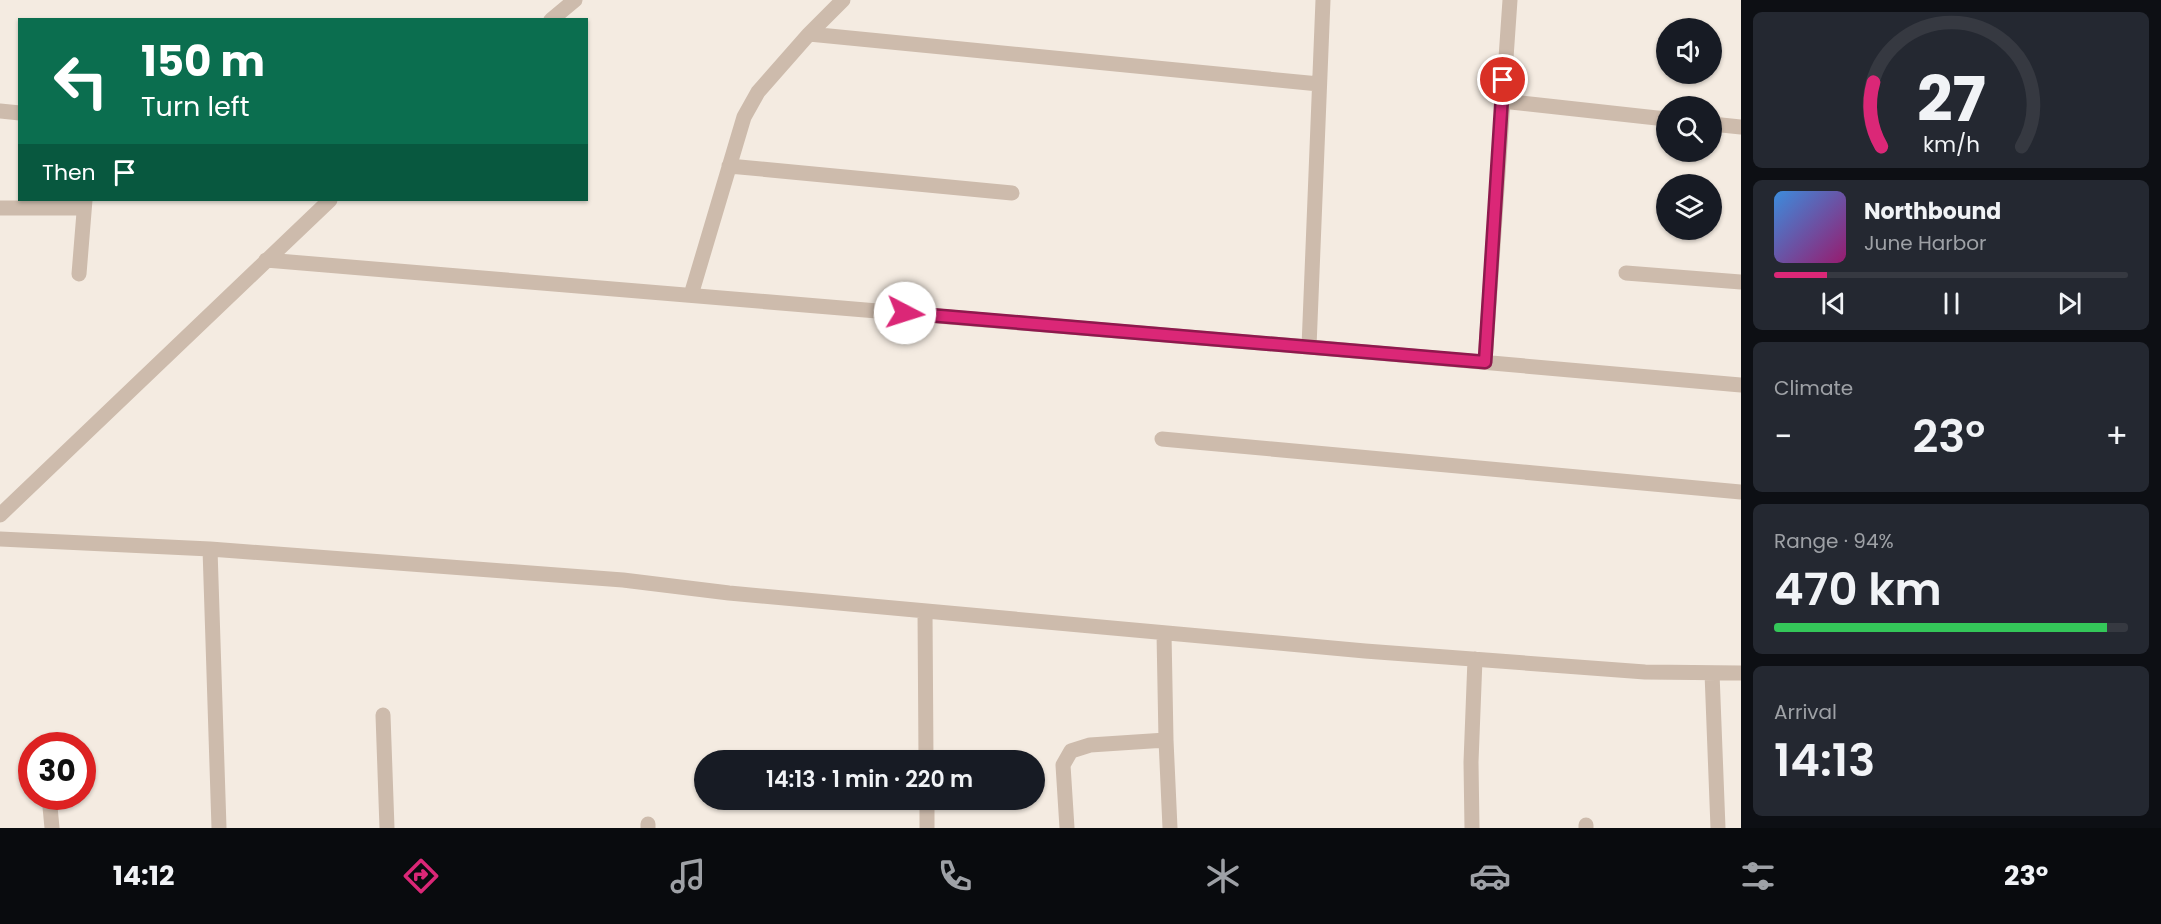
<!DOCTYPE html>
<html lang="en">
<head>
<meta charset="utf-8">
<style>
  :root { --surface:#171b24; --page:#242831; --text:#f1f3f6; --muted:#9ea1a6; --line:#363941; --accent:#db2777 }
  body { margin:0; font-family:Poppins,sans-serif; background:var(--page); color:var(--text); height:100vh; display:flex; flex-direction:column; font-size:22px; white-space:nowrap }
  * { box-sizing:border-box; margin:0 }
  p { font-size:20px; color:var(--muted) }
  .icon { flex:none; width:33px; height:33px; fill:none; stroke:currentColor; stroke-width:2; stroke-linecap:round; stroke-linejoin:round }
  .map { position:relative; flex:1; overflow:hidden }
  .drawer { display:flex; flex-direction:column; gap:12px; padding:12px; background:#0d0f14; width:420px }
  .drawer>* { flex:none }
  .top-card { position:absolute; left:18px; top:18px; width:570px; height:183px; border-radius:0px; box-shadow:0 2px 4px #0004; background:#0b6e4f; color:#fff; overflow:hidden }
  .tools { position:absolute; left:1656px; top:18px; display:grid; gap:12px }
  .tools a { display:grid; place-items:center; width:66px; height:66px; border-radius:50%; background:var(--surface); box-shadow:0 2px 4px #0004; font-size:30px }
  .speed { position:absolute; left:18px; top:732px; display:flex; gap:12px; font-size:30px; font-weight:700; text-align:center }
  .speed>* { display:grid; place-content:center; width:78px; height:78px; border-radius:50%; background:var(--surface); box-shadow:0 2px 4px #0004; line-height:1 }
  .speed .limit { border:9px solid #d22; background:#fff; color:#111 }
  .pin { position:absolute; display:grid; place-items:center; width:51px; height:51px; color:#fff; margin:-26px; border:3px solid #fff; border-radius:50%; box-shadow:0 2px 6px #0007 }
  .me { position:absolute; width:66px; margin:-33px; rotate:95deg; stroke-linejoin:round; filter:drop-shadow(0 0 4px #0008) }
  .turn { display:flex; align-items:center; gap:21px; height:126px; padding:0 24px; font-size:27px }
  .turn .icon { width:78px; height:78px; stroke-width:2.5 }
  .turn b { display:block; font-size:42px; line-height:51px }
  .then { display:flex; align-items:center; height:57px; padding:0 24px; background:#0003; gap:12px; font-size:22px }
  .big { font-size:45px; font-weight:600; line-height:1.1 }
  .drawer .tile { flex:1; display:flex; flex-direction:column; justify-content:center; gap:9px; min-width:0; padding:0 21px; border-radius:9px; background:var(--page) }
  .drawer .dial { align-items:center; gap:0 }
  .dial svg { height:156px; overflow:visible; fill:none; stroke:var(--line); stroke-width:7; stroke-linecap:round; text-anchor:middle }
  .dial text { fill:var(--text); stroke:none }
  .song { display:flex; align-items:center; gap:18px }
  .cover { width:72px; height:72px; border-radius:9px; background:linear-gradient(135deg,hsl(210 70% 55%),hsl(320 70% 35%)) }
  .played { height:6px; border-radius:3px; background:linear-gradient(90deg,var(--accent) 15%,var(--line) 15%) }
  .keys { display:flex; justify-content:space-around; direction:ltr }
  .heat { display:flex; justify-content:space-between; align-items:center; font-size:33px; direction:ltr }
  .charge { height:9px; border-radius:4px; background:linear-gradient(90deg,#34c759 94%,var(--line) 0) }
  .trip { position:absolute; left:694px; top:750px; width:351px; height:60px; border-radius:30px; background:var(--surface); box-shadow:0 2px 4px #0004; font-weight:600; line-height:60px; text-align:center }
  .tab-bar { display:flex; height:96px; justify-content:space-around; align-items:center; background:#090b0e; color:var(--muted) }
  .tab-bar .icon { width:42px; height:42px }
  .tab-bar .active { color:var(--accent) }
  .tab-bar b { font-size:27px; color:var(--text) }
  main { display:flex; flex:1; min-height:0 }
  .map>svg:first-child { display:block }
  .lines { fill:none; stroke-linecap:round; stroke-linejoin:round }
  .street { stroke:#cdbbac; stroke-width:15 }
  .route-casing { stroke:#8e194d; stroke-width:15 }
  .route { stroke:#db2777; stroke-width:10 }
</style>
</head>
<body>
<main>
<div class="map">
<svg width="1741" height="828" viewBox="0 0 1741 828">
  <rect width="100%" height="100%" fill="#f4ebe1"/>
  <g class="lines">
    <path class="street" d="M551,20l24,-20
      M809,34l510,50
      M1502,101l164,18
      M0,111l20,2
      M1712,124l29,3
      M729,166l283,27
      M0,208h84
      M266,260l1043,87 432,38
      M1626,273l115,9
      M79,274l6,-74
      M691,295l53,-178 14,-25 51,-58 34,-34
      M1309,347l14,-347
      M1485,362l25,-362
      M1162,439l579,53
      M0,515l330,-315
      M0,539l210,10 413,31 106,13 636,58 280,21 96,1
      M210,549l9,279
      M925,611l1,149
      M1164,633l2,107
      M1712,673l6,155
      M383,715l4,113
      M44,743v3
      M49,796l3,32
      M927,800v28
      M648,824v4
      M1586,825v3
      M1067,828l-4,-63 8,-14 19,-6 76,-5 4,88
      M1472,828l-1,-66 4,-103"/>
  </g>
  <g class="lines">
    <defs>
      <path id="route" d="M905,313l580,49 18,-282"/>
    </defs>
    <use href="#route" class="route-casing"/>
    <use href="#route" class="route"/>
  </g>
</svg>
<div class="tools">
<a><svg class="icon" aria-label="sound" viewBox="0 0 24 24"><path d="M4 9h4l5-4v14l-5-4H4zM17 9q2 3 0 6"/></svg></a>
<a><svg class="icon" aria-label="search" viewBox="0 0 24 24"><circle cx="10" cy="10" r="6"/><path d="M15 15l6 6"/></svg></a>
<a><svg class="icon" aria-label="layers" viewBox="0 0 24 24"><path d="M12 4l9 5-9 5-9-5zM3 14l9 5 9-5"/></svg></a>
</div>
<div class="speed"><div class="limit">30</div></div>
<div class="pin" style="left:1503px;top:80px;background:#d93025"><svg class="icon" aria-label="arrive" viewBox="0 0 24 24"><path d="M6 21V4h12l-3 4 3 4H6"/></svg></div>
<svg class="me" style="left:905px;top:313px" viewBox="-20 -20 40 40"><circle r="19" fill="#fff"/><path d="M0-13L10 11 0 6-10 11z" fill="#db2777"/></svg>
<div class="trip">14:13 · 1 min · 220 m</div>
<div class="top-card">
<div class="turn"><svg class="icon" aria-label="left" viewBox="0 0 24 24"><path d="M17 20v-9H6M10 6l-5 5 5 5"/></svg><div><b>150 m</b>Turn left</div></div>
<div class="then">Then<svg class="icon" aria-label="arrive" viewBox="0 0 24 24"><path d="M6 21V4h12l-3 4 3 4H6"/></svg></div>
</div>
</div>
<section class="drawer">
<div class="tile dial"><svg viewBox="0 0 100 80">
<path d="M14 69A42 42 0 1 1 86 69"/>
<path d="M14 69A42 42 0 0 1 10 36" stroke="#db2777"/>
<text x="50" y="56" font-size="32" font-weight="700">27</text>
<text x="50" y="72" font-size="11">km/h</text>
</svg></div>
<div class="tile">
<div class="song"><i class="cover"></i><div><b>Northbound</b><p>June Harbor</p></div></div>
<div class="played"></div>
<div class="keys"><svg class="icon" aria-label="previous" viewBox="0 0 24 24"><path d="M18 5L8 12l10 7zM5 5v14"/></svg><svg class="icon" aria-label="pause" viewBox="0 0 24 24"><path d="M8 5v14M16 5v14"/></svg><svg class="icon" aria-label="next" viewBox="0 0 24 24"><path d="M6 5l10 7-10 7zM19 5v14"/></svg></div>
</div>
<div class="tile"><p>Climate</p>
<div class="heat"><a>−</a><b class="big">23°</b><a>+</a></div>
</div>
<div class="tile"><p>Range · 94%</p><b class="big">470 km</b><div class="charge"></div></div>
<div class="tile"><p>Arrival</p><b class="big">14:13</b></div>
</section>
</main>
<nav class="tab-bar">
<b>14:12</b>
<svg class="icon active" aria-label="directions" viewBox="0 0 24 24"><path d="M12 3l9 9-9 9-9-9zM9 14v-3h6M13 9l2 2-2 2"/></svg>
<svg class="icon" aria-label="music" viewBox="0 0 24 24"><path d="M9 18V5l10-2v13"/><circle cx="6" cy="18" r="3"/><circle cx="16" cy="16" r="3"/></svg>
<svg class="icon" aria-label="phone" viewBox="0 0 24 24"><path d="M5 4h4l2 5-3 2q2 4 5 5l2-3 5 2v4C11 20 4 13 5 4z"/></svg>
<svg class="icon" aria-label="climate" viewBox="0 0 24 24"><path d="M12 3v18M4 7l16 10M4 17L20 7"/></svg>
<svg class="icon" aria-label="car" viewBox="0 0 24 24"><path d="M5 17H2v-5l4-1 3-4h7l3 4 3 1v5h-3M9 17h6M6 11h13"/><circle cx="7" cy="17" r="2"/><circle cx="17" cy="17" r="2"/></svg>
<svg class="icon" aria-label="filters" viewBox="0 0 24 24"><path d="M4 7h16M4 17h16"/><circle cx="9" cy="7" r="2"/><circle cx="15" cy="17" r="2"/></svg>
<b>23°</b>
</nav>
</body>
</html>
